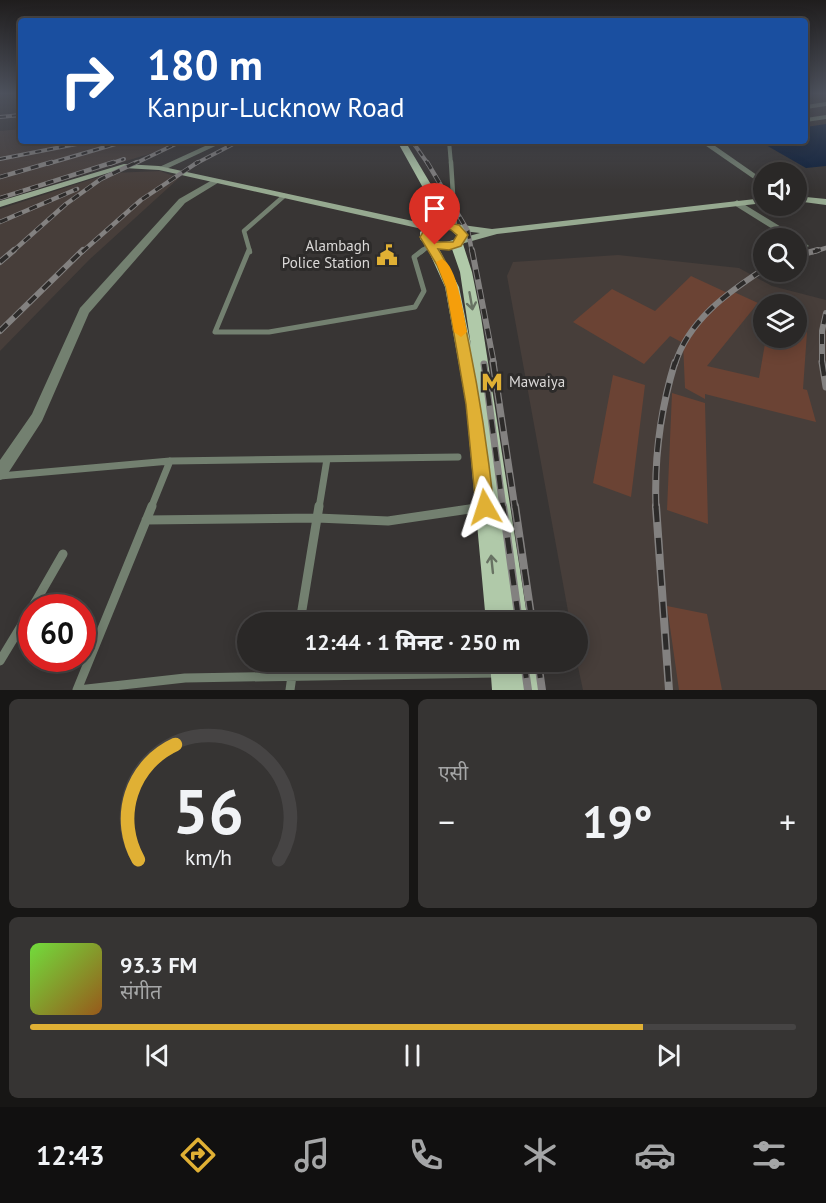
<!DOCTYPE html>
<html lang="hi">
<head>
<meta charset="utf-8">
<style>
  :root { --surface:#2a2827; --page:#363433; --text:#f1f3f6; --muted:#a5a6a7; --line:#464444; --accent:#e0b034 }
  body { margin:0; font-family:"PT Sans","Noto Sans Devanagari",sans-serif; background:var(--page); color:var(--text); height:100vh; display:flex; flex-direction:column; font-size:22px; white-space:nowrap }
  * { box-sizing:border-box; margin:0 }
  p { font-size:20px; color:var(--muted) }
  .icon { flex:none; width:33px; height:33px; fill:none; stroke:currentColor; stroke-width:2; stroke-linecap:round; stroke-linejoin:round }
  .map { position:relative; height:690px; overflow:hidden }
  .panel { display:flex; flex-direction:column; gap:9px; padding:9px; background:#171615; flex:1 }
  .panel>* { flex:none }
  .top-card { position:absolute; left:18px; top:18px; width:790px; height:126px; border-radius:6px; box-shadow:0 3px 15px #0003,0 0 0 2px var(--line); background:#1a4fa0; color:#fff; overflow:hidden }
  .fabs { position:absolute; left:753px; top:162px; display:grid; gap:12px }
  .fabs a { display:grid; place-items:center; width:54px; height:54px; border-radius:50%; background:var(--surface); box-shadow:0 3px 15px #0003,0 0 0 2px var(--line); font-size:30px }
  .speed { position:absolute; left:18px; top:594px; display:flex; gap:12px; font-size:30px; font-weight:700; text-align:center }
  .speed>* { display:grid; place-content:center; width:78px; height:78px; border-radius:50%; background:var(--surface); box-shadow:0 3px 15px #0003,0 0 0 2px var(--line); line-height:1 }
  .speed .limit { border:9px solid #d22; background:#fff; color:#111 }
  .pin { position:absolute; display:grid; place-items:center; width:51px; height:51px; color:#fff; margin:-62px -26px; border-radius:50% 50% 50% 0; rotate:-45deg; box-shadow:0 0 6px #0007 }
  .pin .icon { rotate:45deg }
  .me { position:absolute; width:66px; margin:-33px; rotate:354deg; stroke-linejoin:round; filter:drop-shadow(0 0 4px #0008) }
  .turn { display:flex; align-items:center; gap:21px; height:126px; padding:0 30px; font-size:27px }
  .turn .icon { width:78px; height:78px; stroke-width:2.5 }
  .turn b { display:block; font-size:42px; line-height:51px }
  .big { font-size:45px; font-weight:800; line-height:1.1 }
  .panel .card { flex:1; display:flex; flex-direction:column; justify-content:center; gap:9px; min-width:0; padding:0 21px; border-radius:9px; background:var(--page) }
  .panel .dial { align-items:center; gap:0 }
  .dial svg { height:156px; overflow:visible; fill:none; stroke:var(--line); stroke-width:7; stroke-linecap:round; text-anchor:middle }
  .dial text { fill:var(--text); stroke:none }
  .song { display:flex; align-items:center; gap:18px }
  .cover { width:72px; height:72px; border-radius:9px; background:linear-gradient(135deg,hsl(100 70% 55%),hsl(30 70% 35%)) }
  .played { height:6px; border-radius:3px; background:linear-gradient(90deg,var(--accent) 80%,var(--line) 80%) }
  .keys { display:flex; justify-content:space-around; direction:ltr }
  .heat { display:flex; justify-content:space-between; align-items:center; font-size:33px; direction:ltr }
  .panel .tiles { flex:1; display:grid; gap:9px; grid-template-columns:1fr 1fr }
  .card:last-child { grid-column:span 2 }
  .trip { position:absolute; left:237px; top:612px; width:351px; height:60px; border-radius:30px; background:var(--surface); box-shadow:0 3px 15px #0003,0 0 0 2px var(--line); font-weight:800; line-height:60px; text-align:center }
  .menu { display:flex; height:96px; justify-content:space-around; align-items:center; background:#111010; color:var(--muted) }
  .menu .icon { width:42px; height:42px }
  .menu .on { color:var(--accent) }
  .menu b { font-size:27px; color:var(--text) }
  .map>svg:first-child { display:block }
  .built { fill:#473e3a; fill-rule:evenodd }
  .water { fill:#0b1e3b }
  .building { fill:#6b4334 }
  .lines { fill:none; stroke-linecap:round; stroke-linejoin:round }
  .lane-far4 { stroke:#738070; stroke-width:4 }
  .lane-far3 { stroke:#738070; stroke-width:4.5 }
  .lane-far2 { stroke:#738070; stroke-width:5 }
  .lane-far1 { stroke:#738070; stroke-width:7 }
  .lane { stroke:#738070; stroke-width:9 }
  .street { fill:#738070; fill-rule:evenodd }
  .secondary { fill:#96a990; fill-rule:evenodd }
  .primary { fill:#b0c9a9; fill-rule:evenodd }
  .rail-far4-casing { stroke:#838180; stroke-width:4 }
  .rail-far3-casing { stroke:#838180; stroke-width:4.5 }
  .rail-far2-casing { stroke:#838180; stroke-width:6 }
  .rail-far1-casing { stroke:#838180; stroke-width:7 }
  .rail-casing { stroke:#838180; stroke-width:8 }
  .rail-far4 { stroke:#2d2b2a; stroke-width:2; stroke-dasharray:6; stroke-linecap:butt }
  .rail-far3 { stroke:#2d2b2a; stroke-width:3; stroke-dasharray:8; stroke-linecap:butt }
  .rail-far2 { stroke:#2d2b2a; stroke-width:4; stroke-dasharray:10; stroke-linecap:butt }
  .rail-far1 { stroke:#2d2b2a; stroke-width:4.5; stroke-dasharray:14; stroke-linecap:butt }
  .rail { stroke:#2d2b2a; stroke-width:5; stroke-dasharray:16; stroke-linecap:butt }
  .oneway { stroke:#687263 }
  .route { fill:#e0b034; stroke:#927222; stroke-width:1.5; fill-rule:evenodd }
  .slow { fill:#f59e0b }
  .labels { text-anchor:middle; stroke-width:6; stroke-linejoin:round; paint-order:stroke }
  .poi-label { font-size:15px; fill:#dbd9d8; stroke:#2d2b2a; text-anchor:end }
</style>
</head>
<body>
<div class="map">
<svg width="826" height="690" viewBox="0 0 826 690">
  <rect width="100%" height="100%" fill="#383534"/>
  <path class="built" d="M21,129v12h170l-191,59v-69z
    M160,171l19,7 -90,82 -89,91v-142l111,-36z
    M618,255l121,13 33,18 54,14v390h-243l-6,-28 1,-40h-8l-63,-346 6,-14zM764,304h32v34h-32z"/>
  <path class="water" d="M826,124v42l-20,2 -47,-27h47v-14z"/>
  <path class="building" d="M691,276l41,19 2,-3 24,11 -51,63 52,12 7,-40h30v-23l12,3 -5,71 4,1 9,32 -111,-28v5l-20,-11 -2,-45 -13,-7 -26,28 -71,-42 39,-33 43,22z
    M613,375l32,10 -14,112 -38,-14z
    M672,393l33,10 3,121 -41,-14z
    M667,606l40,8 15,76h-43z"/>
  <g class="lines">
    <path class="lane-far4" d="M449,141l2,23"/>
    <path class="lane-far3" d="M451,162l4,65
      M250,252l-6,-21 40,-35
      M421,252l10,-8"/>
    <path class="lane-far2" d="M249,250l-34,82h54l146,-25 9,-16 -10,-34 9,-7"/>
    <path class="lane-far1" d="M0,476l170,-15 288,-4
      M151,508l19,-47
      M319,508l8,-49
      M480,508l3,-1"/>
    <path class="lane" d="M146,520l171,-2 71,3 95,-14
      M32,608l31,-54
      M300,622l19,-116
      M0,661l32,-53
      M77,690l75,-184
      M78,690l107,-12 312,-5
      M290,690l4,-28"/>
    <path class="street" d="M826,102v4l-20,3v-4z
      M826,115v4l-20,3v-4z
      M216,141h10l-62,29 -7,-2z
      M699,141h9l56,39v6z
      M214,179l7,2 -36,22 -96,110 -47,108 -37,57 -5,2v-20l32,-46 48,-106 99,-109z
      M737,200l59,36 13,10 -5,3 -8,-4v-7h-9l-53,-33 -1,-2z"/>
    <path class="secondary" d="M124,164l35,2 272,59 5,3 -5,3 -272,-61 -35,-2 -124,39v-6z
      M796,196l30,3v6l-30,-4z
      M764,198v5l-267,31 -36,10 -3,-1v-4l22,-6 -25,-3 -5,-3 5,-3 37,5z"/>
    <path class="primary" d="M397,141h8l49,82 5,2 10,10 -6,9 9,28 9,45 47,305h-42l-20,-218 -21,-117 -19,-42 -6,-6v-7l8,-7 14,-3zM444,228l7,2 6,6 -1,3c-7,3 -18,5 -24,-1v-5zM439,249h13l8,23 11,74 -12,-59z
      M490,662h45l5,28h-48z"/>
    <defs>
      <path id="rail-far4" d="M0,117l21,-2
        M412,141l16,23
        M0,159l92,-18
        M47,164l79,-23
        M110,164l14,-5
        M134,164l48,-23
        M195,164l44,-23"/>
      <path id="rail-far3" d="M427,162l41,69 4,21
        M0,177l52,-15
        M0,198l114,-36
        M0,222l77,-33
        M12,252l54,-48 35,-25 36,-17
        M82,252l59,-52 57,-38
        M813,252l13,-4"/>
      <path id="rail-far2" d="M472,250l22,114
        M796,256l22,-6
        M0,262l14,-12
        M0,331l83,-81
        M675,364c14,-44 52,-71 89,-95
        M822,364v-33l4,-18"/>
      <path id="rail-far1" d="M493,362l22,146
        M822,362l4,25
        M484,364l19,144
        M656,508c-2,-51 4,-97 19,-146"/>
      <path id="rail" d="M503,506l16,116
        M515,506l17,116
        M656,506l13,184
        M524,662l4,28
        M538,662l4,28"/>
    </defs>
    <use href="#rail-far4" class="rail-far4-casing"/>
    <use href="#rail-far3" class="rail-far3-casing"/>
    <use href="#rail-far2" class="rail-far2-casing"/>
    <use href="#rail-far1" class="rail-far1-casing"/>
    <use href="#rail" class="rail-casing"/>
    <use href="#rail-far4" class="rail-far4"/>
    <use href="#rail-far3" class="rail-far3"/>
    <use href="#rail-far2" class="rail-far2"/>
    <use href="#rail-far1" class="rail-far1"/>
    <use href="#rail" class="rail"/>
  </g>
  <defs><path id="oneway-shaft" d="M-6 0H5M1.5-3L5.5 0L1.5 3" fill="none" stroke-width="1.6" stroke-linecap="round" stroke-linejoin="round" transform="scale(1.5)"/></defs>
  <g class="oneway">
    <use href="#oneway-shaft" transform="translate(471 301) rotate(80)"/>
    <use href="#oneway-shaft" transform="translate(492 564) rotate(-96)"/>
  </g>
  <linearGradient id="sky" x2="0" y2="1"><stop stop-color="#1f1d1d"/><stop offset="0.49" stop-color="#4d515c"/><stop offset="1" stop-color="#4d515c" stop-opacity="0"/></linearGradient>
  <rect width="826" height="190" fill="url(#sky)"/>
  <path class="route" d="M444,222l15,3 9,10 -7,11 -12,4 -11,-1c19,29 24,61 31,95 11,54 19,108 25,163l-2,6 -7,3 -6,-3 -3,-6 -10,-103 -20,-117 -9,-22 -17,-28 7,-11zM444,228l7,2 6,5 -4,7h-19l-3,-5 3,-7z"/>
  <path class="slow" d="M442,259c15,6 22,57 25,73l-6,5 -7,-5 -8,-45 -10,-25z"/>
  <defs>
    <symbol id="civic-bare" viewBox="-9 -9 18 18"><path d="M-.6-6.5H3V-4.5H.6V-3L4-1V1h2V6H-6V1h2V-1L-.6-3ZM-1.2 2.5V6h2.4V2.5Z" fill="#e0b034" stroke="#2d2b2a" stroke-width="2.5" paint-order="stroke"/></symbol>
    <symbol id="metro-bare" viewBox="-9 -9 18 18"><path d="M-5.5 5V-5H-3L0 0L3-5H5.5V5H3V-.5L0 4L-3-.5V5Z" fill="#e0b034" stroke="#2d2b2a" stroke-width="2.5" paint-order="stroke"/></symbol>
  </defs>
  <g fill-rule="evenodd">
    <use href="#civic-bare" x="372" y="240" width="30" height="30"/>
    <use href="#metro-bare" x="477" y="367" width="30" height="30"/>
  </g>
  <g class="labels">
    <g class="poi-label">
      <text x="370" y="251">Alambagh<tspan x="370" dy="17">Police Station</tspan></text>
      <text x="509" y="387" text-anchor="start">Mawaiya</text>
    </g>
  </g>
</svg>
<div class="fabs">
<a><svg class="icon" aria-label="sound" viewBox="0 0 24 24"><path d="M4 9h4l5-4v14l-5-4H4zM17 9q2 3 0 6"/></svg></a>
<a><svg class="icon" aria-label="search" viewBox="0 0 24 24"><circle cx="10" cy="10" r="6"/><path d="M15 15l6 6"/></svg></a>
<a><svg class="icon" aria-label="layers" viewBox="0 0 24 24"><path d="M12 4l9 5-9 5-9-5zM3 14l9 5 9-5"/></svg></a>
</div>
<div class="speed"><div class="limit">60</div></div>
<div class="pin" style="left:435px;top:245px;background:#d93025"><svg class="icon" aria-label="arrive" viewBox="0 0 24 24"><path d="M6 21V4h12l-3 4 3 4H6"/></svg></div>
<svg class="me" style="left:485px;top:507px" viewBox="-20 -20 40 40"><path d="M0-17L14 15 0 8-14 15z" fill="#e0b034" stroke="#fff" stroke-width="4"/></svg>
<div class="trip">12:44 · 1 मिनट · 250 m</div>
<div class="top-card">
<div class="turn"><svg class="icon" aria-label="right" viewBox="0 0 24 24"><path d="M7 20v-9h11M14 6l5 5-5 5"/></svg><div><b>180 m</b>Kanpur-Lucknow Road</div></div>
</div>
</div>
<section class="panel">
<div class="tiles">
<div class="card dial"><svg viewBox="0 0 100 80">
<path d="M14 69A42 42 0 1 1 86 69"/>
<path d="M14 69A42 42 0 0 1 33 10" stroke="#e0b034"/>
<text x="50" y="56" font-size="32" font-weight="700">56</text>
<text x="50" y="72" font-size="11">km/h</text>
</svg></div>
<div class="card"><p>एसी</p>
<div class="heat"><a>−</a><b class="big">19°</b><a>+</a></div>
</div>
<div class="card">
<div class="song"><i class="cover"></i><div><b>93.3 FM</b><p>संगीत</p></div></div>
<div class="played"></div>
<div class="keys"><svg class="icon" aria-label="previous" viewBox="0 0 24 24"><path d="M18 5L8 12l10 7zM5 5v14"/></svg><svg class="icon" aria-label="pause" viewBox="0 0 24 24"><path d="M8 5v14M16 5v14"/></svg><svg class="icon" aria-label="next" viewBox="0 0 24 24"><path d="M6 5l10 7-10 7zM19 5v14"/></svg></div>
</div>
</div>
</section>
<nav class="menu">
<b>12:43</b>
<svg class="icon on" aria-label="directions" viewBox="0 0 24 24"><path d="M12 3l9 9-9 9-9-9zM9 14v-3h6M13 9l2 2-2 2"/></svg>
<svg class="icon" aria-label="music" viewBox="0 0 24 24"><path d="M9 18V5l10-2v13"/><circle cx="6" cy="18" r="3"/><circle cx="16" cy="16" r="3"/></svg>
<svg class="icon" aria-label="phone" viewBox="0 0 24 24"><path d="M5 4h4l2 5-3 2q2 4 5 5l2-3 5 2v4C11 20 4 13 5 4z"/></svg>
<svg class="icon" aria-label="climate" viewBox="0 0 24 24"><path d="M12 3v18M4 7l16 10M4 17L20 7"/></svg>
<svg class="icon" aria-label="car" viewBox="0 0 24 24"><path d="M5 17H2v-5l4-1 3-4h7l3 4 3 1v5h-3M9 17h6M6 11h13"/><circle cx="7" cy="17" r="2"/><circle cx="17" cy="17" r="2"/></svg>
<svg class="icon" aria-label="filters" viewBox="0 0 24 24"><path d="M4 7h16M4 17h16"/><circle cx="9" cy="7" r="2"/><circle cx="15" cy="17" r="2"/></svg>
</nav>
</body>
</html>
